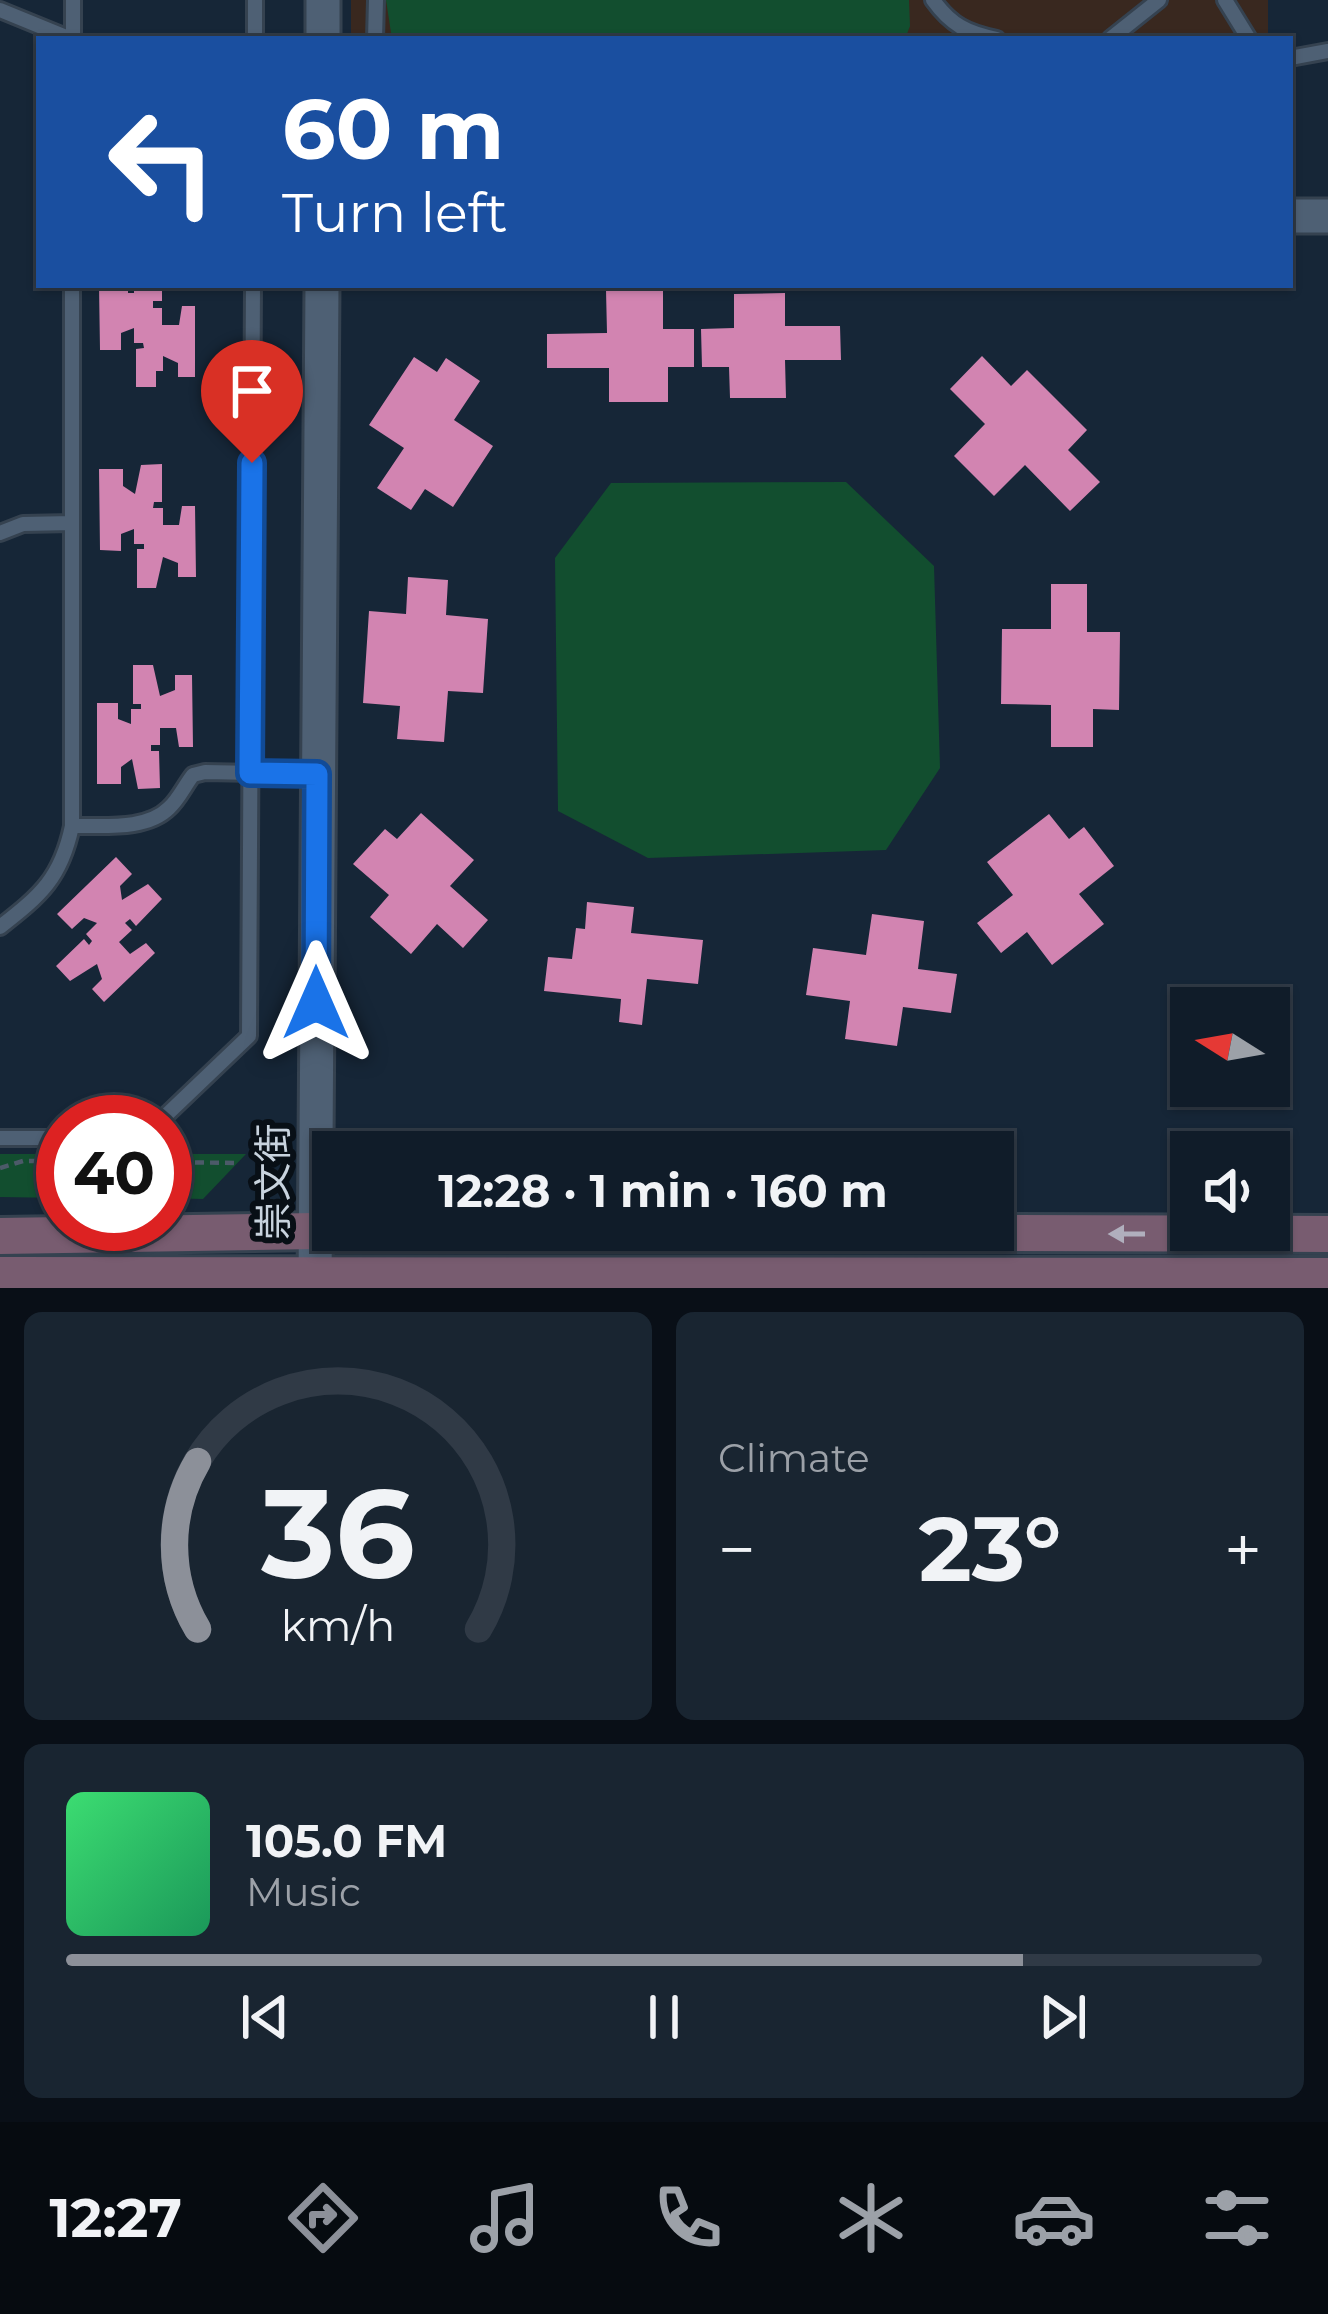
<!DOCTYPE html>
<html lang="en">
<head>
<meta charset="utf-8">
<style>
  :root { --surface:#101c29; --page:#192531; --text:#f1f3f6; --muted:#9ca1a8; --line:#303a46; --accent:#8c9099 }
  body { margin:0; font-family:Montserrat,"Noto Sans SC",sans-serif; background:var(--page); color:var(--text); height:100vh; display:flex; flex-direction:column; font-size:45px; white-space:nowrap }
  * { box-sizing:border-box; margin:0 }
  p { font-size:39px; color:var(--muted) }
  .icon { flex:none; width:66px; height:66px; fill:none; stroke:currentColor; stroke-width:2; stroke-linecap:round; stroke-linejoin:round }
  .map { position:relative; height:1288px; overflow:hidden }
  .drawer { display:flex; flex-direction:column; gap:24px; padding:24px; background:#090f17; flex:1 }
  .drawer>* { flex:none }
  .banner { position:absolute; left:36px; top:36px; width:1257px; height:252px; border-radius:0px; box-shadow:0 3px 9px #0004,0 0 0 3px var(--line); background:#1a4fa0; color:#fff; overflow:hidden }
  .needle { width:78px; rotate:281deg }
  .tools { position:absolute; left:1170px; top:987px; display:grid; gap:24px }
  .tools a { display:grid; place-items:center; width:120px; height:120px; border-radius:0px; background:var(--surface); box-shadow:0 3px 9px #0004,0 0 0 3px var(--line); font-size:60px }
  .speed { position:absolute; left:36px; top:1095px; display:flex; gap:24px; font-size:60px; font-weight:700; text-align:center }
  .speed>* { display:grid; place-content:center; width:156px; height:156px; border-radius:50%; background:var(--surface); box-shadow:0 3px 9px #0004,0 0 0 3px var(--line); line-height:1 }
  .speed .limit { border:18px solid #d22; background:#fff; color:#111 }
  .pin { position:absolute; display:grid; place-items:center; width:102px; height:102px; color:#fff; margin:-123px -51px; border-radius:50% 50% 50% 0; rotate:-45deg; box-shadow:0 0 12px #0007 }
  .pin .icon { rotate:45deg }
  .me { position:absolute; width:132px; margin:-66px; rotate:0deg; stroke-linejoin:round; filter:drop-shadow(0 0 9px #0008) }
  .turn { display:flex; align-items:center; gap:42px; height:252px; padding:0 48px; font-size:54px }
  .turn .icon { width:156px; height:156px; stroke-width:2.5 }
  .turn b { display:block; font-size:84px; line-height:102px }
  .big { font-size:90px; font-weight:700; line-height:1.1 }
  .drawer .tile { flex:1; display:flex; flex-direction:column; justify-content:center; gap:18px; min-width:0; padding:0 42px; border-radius:18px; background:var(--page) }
  .drawer .dial { align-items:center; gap:0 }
  .dial svg { height:312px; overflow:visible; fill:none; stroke:var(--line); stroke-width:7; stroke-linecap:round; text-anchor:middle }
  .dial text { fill:var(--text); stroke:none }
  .song { display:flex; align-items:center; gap:36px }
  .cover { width:144px; height:144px; border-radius:18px; background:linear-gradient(135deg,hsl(140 70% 55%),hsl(150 70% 35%)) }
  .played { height:12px; border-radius:6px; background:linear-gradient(90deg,var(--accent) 80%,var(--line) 80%) }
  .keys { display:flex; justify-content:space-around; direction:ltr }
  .heat { display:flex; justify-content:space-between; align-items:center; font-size:66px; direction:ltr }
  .drawer .tiles { flex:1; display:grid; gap:24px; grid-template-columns:1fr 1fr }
  .tile:last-child { grid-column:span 2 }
  .trip { position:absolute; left:312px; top:1131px; width:702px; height:120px; border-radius:0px; background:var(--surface); box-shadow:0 3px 9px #0004,0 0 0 3px var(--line); font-weight:700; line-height:120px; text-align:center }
  .dock { display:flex; height:192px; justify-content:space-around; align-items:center; background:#060b10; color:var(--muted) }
  .dock .icon { width:84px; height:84px }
  .dock .active { color:var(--accent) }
  .dock b { font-size:54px; color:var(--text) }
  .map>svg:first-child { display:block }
  .education { fill:#39281f }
  .green { fill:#124e2f }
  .building { fill:#d284b1 }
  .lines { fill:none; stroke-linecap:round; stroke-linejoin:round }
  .service-casing { stroke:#354250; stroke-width:20 }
  .tertiary-casing { stroke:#354250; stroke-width:39 }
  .secondary-casing { stroke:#354250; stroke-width:42 }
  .path { stroke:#4c5a69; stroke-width:4.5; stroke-dasharray:9 6; stroke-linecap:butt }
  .service { stroke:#4e6074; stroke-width:14 }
  .tertiary { stroke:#4e6074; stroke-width:33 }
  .secondary { stroke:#785c70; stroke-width:36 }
  .oneway { fill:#b0afbd }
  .route-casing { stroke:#114b97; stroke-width:30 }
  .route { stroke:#1a73e8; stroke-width:21 }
  .labels { text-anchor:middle; stroke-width:12; stroke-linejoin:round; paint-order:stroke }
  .street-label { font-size:39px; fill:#c8d3de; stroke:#080f16 }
</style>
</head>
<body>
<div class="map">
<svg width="1328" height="1288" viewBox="0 0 1328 1288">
  <rect width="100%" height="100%" fill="#162637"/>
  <path class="education" d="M351,0h917v39h-917z"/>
  <path class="green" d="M386,0h523l1,26 -5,13h-513z
    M846,482l88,84 6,202 -54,82 -238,8 -90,-47 -3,-253 56,-75z
    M0,1154h63v44l-63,-1z
    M165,1154h81l-43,45 -38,-1z"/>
  <path class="building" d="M99,285l29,1v7h6v-8h28v16h-9v7h9v17h17l3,-19h13v71h-17v-14l-15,-7v15h-7v16h-20v-38l8,-1 -1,-5h-9v-15l-13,5v17h-21z
    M663,289v40h31v38h-26v35h-59v-34h-62v-34l60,-1 -1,-43z
    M785,293v33h55l1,34h-56l1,38h-56l-1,-31h-27l-1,-38 33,-1v-34z
    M982,356l29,30 16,-16 60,60 -19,20 32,32 -30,29 -45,-46 -31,31 -40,-40 31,-32 -35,-35z
    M414,357l23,15 9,-14 34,23 -26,39 39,26 -40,61 -28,-18 -14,21 -34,-22 27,-40 -35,-23z
    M162,464v38h-8l-1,6h10v17h16l3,-19h13l1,71h-18v-14l-15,-6 -7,31h-19v-39h7v-5h-10v-15l-13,5v17l-21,-1 -1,-81h24v17l12,8 6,-29z
    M408,577l40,3 -2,35 42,4 -5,74 -35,-2 -4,51 -47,-3 3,-33 -37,-3 6,-92 37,3z
    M1051,584h36v48h33l-1,78 -26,-1v38h-42v-42l-50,-1 1,-75h49z
    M133,665h20l7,31 15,-6v-15h17l1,72h-14l-3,-19h-16v17h-9v6h8l1,37 -22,1 -6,-30 -11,8v17h-24v-81h21v16l13,5v-15h10v-5h-8z
    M421,813l53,47 -24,26 38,34 -25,28 -26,-24 -26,30 -41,-37 19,-22 -36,-31 32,-35 12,10z
    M1049,814l20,25 15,-12 30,39 -35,28 25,30 -52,41 -25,-33 -26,21 -24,-30 36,-28 -26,-33z
    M116,857l16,17 -12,12 2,14 26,-16 14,15 -26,27 -6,-7 -5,4 7,7 -13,12 11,12 16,-11 9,10 -51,49 -12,-13 10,-10 -5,-15 -27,17 -14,-15 28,-27 5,6 3,-4 -6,-7 11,-11 -13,-5 -12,11 -15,-15z
    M587,902l47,5 -3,26 72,7 -5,44 -51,-5 -5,46 -23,-3 2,-23 -77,-8 4,-34 24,2 4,-31 9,1z
    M872,914l52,7 -6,48 39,5 -6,39 -48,-6 -6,39 -52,-7 5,-38 -44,-6 7,-47 53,7z"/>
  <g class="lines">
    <defs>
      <path id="service" d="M933,0c18,25 34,33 64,39
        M1225,0l24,39
        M0,10l71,29
        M73,39v-39
        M255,39v-39
        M375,39l1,-39
        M1110,39l49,-39
        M1290,58l38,-7
        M72,285v541c30,-1 74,5 97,-18 10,-9 16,-23 24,-33l12,-3 110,2
        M0,533l23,-9 49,-1
        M0,927c41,-32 61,-49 72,-101
        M159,1122l90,-86 4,-751
        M0,1138h63"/>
      <path id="tertiary" d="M323,39v-39
        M1290,216h38
        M315,1288l7,-1003"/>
      <path id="secondary" d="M0,1236l315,-5 1013,3
        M0,1275l1328,1"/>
    </defs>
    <use href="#service" class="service-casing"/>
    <use href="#tertiary" class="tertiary-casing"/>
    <use href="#secondary" class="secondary-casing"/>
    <path class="path" d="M165,1162l72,1
      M0,1168l23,-7h40"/>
    <use href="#service" class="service"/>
    <use href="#tertiary" class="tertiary"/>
    <use href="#secondary" class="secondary"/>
  </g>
  <defs><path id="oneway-solid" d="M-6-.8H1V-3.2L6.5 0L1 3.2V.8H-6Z" transform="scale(3)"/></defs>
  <use class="oneway" href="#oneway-solid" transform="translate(1127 1234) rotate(-180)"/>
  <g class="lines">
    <defs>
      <path id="route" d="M252,463l-2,310 67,1 -1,229"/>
    </defs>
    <use href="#route" class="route-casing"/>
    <use href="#route" class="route"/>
  </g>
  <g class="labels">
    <g class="street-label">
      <text transform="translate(273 1182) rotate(-90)" y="14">崇文街</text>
    </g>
  </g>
</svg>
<div class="tools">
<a><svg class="needle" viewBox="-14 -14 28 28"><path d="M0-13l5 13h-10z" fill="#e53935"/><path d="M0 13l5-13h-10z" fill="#9ca1a8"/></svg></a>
<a><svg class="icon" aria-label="sound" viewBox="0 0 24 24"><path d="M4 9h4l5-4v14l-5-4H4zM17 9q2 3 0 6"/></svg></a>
</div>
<div class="speed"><div class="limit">40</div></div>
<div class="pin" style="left:252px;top:463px;background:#d93025"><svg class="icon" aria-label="arrive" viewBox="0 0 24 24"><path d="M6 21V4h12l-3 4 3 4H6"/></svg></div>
<svg class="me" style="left:316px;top:1003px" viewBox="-20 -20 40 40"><path d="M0-17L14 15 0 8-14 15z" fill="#1a73e8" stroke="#fff" stroke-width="4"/></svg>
<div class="trip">12:28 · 1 min · 160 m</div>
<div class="banner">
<div class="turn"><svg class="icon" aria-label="left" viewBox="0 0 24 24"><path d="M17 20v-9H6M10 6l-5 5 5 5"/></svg><div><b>60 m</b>Turn left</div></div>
</div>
</div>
<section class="drawer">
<div class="tiles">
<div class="tile dial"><svg viewBox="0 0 100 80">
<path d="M14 69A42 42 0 1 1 86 69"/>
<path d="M14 69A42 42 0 0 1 14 26" stroke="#8c9099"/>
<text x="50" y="56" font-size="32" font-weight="700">36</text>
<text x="50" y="72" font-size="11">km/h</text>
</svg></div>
<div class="tile"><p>Climate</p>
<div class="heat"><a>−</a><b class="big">23°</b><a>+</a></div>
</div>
<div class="tile">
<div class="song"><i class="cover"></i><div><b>105.0 FM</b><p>Music</p></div></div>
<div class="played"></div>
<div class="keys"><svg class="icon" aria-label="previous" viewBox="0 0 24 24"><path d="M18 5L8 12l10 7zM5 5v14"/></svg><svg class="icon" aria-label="pause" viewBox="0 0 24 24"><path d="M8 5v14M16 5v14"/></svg><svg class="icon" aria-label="next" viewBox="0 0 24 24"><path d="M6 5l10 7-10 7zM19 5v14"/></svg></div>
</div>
</div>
</section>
<nav class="dock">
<b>12:27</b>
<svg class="icon active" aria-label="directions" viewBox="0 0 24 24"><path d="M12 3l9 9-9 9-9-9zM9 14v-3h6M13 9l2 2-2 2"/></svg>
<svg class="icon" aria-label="music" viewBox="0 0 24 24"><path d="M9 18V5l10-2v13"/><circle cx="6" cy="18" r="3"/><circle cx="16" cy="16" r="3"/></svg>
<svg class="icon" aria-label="phone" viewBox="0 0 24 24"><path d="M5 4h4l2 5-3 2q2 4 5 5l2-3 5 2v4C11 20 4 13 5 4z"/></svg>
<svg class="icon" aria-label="climate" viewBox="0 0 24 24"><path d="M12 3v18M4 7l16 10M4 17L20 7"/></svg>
<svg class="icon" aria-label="car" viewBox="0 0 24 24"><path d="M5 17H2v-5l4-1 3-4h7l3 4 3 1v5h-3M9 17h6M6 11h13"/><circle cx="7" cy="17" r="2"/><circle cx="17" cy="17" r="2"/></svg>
<svg class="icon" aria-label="filters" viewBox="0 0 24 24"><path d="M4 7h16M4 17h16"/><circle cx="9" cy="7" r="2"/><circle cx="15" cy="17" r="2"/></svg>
</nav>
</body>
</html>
